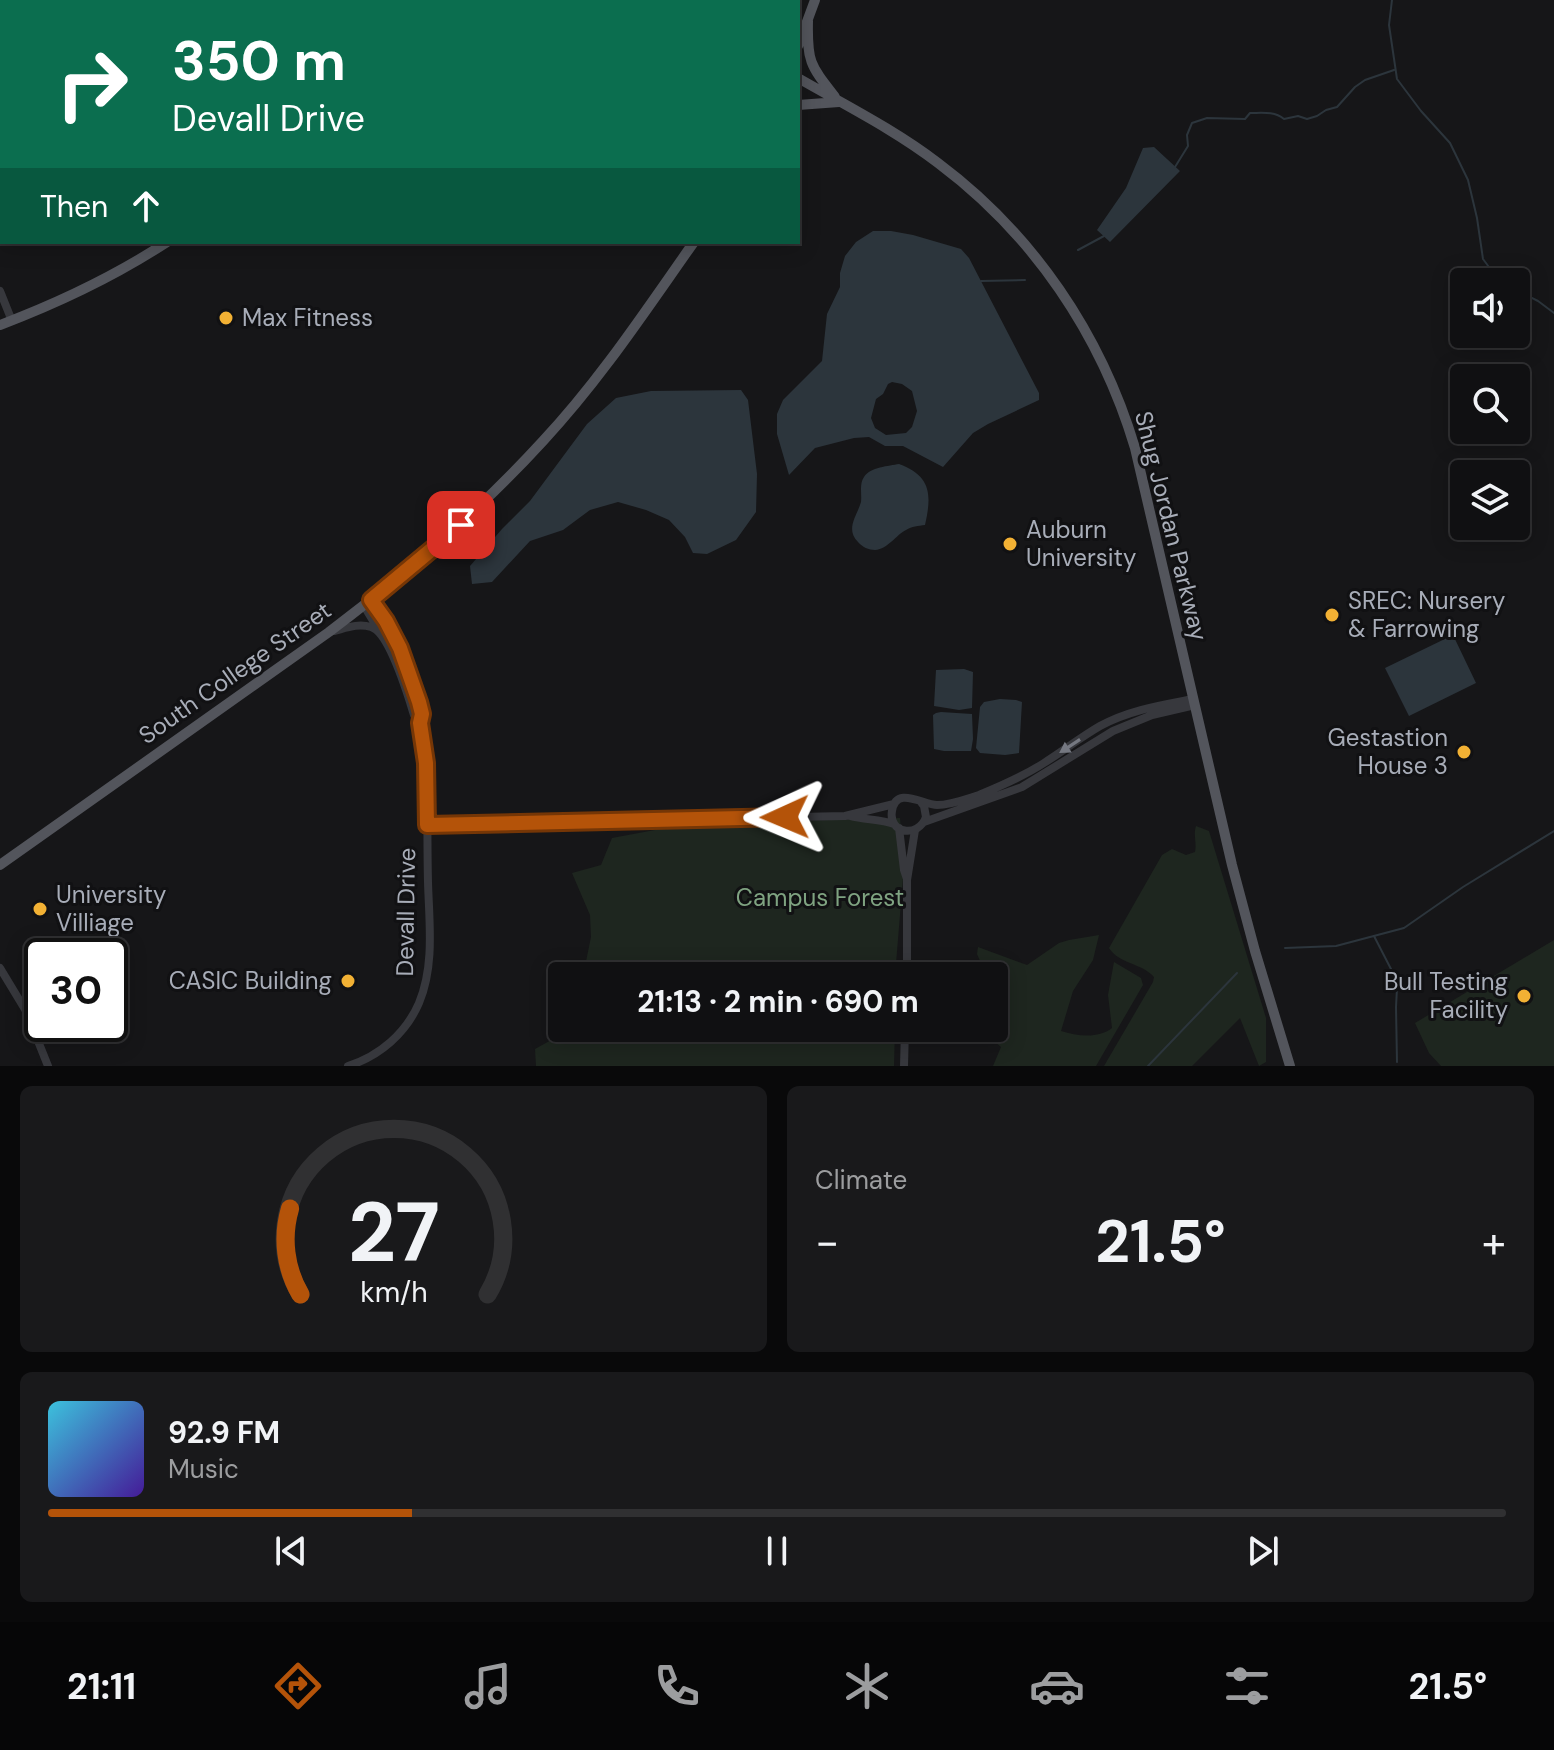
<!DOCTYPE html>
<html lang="en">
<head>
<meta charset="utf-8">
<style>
  :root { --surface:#101012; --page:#19191b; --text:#f1f3f6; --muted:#9c9d9f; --line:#303032; --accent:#b45309 }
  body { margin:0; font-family:"DM Sans",sans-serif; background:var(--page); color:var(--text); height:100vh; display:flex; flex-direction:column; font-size:30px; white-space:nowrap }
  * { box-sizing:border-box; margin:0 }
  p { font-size:26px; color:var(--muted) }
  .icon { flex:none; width:44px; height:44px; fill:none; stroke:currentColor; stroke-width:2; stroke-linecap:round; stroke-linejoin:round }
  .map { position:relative; height:1066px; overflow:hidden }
  .side { display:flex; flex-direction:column; gap:20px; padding:20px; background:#09090a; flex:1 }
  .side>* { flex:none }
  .top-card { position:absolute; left:0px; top:0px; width:800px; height:244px; box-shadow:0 4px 20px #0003,0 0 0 2px var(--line); background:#0b6e4f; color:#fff; overflow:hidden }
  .buttons { position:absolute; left:1450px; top:268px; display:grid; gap:16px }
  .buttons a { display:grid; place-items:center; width:80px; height:80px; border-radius:8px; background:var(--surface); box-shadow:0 4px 20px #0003,0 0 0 2px var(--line); font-size:40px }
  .speed { position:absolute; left:24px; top:938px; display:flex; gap:16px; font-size:40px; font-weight:700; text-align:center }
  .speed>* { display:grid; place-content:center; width:104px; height:104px; border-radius:50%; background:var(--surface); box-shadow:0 4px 20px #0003,0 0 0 2px var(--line); line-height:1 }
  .speed .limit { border:4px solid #111; border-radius:12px; background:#fff; color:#111 }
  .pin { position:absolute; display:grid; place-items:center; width:68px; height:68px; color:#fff; margin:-34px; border-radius:16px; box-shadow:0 4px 12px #0006 }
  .me { position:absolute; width:88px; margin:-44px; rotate:269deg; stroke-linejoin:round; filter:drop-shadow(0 0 6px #0008) }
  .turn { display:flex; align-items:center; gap:28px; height:168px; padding:0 40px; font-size:36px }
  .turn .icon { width:104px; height:104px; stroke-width:2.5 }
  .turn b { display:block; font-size:56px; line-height:68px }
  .then { display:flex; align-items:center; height:76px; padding:0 40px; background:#0003; gap:16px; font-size:30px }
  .big { font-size:60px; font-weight:700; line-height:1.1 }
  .side .tile { flex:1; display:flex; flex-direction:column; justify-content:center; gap:12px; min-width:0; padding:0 28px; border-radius:12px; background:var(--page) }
  .side .dial { align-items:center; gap:0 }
  .dial svg { height:208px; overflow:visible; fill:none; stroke:var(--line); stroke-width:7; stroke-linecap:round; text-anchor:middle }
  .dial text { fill:var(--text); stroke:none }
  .song { display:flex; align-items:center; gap:24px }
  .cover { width:96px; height:96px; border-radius:12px; background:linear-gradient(135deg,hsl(190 70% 55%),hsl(260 70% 35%)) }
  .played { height:8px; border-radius:4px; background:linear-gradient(90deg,var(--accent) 25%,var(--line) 25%) }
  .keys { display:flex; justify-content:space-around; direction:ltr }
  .heat { display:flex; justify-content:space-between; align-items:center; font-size:44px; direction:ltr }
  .side .tiles { flex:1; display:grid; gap:20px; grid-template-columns:1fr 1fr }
  .tile:last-child { grid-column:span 2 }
  .trip { position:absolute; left:548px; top:962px; width:460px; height:80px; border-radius:8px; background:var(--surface); box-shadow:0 4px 20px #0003,0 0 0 2px var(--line); font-weight:700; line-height:80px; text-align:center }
  .menu { display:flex; height:128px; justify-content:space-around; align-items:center; background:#060607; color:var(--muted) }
  .menu .icon { width:56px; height:56px }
  .menu .selected { color:var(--accent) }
  .menu b { font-size:36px; color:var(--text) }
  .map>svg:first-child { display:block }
  .green { fill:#1e261f }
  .water { fill:#2c353c; fill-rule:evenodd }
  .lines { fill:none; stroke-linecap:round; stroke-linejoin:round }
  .stream { stroke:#2c353c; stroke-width:2 }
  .minor { stroke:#37383d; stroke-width:8 }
  .major { stroke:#53555c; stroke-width:10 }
  .oneway { fill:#757881 }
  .route-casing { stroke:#753606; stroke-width:20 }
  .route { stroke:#b45309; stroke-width:14 }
  .poi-dot { fill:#f2b134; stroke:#111113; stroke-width:3 }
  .labels { text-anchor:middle; stroke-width:6; stroke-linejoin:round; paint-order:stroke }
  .poi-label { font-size:24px; fill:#a8adb8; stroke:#111113; text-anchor:start }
  .street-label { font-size:24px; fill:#a8adb8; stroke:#111113 }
  .park-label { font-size:24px; fill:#7fa381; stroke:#111113 }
</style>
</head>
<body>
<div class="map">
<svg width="1554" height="1066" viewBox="0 0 1554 1066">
  <rect width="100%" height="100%" fill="#161618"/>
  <path class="green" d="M900,818l4,48 -9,110h-312l8,-39 -1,-22 -18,-42 29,-8 11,-27 75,-14z
    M1196,826l13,5 57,187v44l-7,4 -19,-48 -48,48h-88l49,-84 1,-5c-12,-14 -35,-13 -45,-29l53,-93 10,-6 14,6 9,-3c2,-9 -2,-17 1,-26z
    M1099,935l-6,25 -20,31 -12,40c16,5 37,8 51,-3l-4,-33 6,-33 27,16 2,7 -47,81h-103l8,-19 -13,-11 -12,-4v-4h18v-52h-7l-10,-22 1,-7 49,18 32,-22 10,-3z
    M1554,940v126h-113l-12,-13 -14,-30z
    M573,1028h322l-1,38h-358l-1,-17z"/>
  <path class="water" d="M1154,147l26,24 -70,71 -13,-12 29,-42 17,-40z
    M873,231h18l22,4 48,14 8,9 70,135v7l-51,24 -15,9 -30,34 -40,-21h-18l-16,-9 -15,1 -39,10 -26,27 -12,-41v-20l6,-14 39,-39 5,-47 13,-27v-14l5,-17 11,-14zM892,382l10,2 10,7 5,20 -5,16 -6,6 -20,2 -11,-7 -4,-10 5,-19 7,-5 5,-10z
    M741,390l7,10 9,74 -1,38 -20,28 -29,14 -14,-1 -8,-16 -16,-17 -23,-10 -28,-8 -28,8 -27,20 -33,11 -38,41 -20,2 -2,-18 32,-37 28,-28 57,-77 29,-26 35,-7z
    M899,464c32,12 33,30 26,61 -7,1 -13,1 -19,5 -10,5 -18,19 -31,20 -6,0 -13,-3 -17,-8 -13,-13 -1,-26 3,-40 1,-8 -2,-18 3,-25 6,-10 25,-11 35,-13z
    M1453,635l23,48 -67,33 -24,-48z
    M964,669l9,3 -1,36 -13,2 -25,-4 2,-36z
    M1000,699l16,1 6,2 -3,51 -14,2 -25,-2 -4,-5 4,-41 4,-5z
    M941,712l31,2 1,25 -2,12h-27l-10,-2 -1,-34 3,-2z"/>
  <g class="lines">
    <path class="stream" d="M1392,0l-3,25 8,54 24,32 29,32 18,37 9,38 6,41 17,23
      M1175,167l13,-21 -1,-11 5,-12 15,-5 38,1 5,-6c12,0 24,-2 34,6l14,-3 9,3 10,-3 9,-6 11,-3 18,-20 10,-7 29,-10
      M1078,250l26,-14
      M981,281l44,-1
      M1516,290l22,11 16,12
      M1374,936l18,35 5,17 -1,19 1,55
      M1285,948l51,-2 68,-18 59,-41 91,-56
      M1148,1066l89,-93"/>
    <path class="minor" d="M0,291l12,30
      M364,606l14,23
      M334,631c12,-3 24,-8 37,-4 19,6 37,69 43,88l6,8
      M921,802l3,4 2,11c-8,22 -38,16 -34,-6 4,-26 31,-6 45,-6 14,0 29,-6 42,-10 22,-9 45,-19 65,-32 19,-12 37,-26 56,-37 29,-16 62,-21 93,-27
      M850,816c15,4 30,3 44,8
      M924,822l98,-35 91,-56 39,-16 43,-10
      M427,825l418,-9 49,-12
      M899,828l5,42 3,9
      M0,968l26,43 22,55
      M907,976v-96l8,-50
      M348,1066c32,-10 58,-33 71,-63 16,-38 10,-82 9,-121 -1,-39 0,-78 -2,-117 -1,-14 -6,-28 -6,-42 0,-7 1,-11 0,-18 -10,-38 -27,-73 -49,-105
      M904,1066l1,-38"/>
    <path class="major" d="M655,0l6,2
      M479,2l6,-2
      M808,21c-1,41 2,44 27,76
      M798,46l17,-46
      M798,78c47,27 97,52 140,85 95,71 163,171 197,285l97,417 23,86 35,115
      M798,105l41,-3
      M0,325c58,-22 115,-49 167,-83
      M0,865l329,-233c77,-58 149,-120 214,-191 57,-61 103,-131 151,-199"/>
  </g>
  <defs><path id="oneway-solid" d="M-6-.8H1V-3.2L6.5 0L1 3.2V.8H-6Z" transform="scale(2)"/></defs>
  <use class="oneway" href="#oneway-solid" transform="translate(1070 746) rotate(147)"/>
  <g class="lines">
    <defs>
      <path id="route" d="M461,525l-90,75 15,21 14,27 19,54 3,12 -2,9 6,40 1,62 358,-8"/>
    </defs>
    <use href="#route" class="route-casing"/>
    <use href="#route" class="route"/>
  </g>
  <g class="poi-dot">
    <circle cx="226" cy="318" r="8"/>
    <circle cx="1010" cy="544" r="8"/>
    <circle cx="1332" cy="615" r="8"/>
    <circle cx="1464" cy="752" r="8"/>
    <circle cx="40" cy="909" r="8"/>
    <circle cx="348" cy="981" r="8"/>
    <circle cx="1524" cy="996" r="8"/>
  </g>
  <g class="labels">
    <g class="poi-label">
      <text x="242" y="326">Max Fitness</text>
      <text x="1026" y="538">Auburn<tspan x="1026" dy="28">University</tspan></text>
      <text x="1348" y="609">SREC: Nursery<tspan x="1348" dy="28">&amp; Farrowing</tspan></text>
      <text x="1448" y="746" text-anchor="end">Gestastion<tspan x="1448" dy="28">House 3</tspan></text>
      <text x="56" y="903">University<tspan x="56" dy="28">Villiage</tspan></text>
      <text x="332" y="989" text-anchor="end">CASIC Building</text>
      <text x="1508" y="990" text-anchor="end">Bull Testing<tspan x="1508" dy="28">Facility</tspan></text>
    </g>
    <g class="street-label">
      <text transform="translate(1171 526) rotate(76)" y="8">Shug Jordan Parkway</text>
      <text transform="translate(235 673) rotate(-35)" y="8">South College Street</text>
      <text transform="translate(406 912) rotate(-89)" y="8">Devall Drive</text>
    </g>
    <g class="park-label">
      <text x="820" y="906">Campus Forest</text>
    </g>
  </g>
</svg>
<div class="buttons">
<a><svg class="icon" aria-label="sound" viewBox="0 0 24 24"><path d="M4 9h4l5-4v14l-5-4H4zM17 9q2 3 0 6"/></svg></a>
<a><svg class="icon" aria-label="search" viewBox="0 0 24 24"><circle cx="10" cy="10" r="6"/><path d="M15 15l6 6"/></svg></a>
<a><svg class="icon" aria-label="layers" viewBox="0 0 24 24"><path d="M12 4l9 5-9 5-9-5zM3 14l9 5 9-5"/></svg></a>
</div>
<div class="speed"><div class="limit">30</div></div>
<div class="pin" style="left:461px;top:525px;background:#d93025"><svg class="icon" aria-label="arrive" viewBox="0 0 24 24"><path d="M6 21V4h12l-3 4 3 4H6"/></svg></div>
<svg class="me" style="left:785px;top:817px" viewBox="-20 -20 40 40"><path d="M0-17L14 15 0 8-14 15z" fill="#b45309" stroke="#fff" stroke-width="4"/></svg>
<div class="trip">21:13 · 2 min · 690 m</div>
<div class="top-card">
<div class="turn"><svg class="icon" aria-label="right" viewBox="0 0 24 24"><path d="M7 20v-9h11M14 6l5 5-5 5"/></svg><div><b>350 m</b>Devall Drive</div></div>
<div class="then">Then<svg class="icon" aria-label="ahead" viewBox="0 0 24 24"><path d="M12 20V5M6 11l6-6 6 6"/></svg></div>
</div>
</div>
<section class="side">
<div class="tiles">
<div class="tile dial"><svg viewBox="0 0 100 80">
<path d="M14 69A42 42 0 1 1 86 69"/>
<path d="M14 69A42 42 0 0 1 10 36" stroke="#b45309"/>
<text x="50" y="56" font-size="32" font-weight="700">27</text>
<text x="50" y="72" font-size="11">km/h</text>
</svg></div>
<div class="tile"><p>Climate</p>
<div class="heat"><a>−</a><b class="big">21.5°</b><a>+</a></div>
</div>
<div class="tile">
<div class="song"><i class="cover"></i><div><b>92.9 FM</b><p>Music</p></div></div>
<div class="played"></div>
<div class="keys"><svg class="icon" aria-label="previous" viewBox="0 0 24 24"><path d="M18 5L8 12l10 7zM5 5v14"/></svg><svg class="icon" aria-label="pause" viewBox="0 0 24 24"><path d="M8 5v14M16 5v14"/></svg><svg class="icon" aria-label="next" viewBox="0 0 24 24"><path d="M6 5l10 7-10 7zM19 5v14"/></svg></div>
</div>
</div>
</section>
<nav class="menu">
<b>21:11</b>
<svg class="icon selected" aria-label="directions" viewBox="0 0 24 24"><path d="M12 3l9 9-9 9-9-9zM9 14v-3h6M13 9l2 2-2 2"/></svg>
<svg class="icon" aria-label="music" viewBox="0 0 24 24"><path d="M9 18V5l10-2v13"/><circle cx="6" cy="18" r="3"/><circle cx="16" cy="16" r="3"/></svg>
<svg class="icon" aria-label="phone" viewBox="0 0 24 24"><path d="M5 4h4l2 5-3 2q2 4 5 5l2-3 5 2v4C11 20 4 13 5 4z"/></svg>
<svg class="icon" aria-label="climate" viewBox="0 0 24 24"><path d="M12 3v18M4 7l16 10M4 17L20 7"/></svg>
<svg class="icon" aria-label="car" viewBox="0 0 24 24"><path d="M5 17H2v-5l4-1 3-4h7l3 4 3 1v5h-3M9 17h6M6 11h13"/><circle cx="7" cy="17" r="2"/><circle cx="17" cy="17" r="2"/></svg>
<svg class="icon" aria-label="filters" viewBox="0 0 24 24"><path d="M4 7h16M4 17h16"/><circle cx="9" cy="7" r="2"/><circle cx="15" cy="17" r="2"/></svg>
<b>21.5°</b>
</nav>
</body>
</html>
